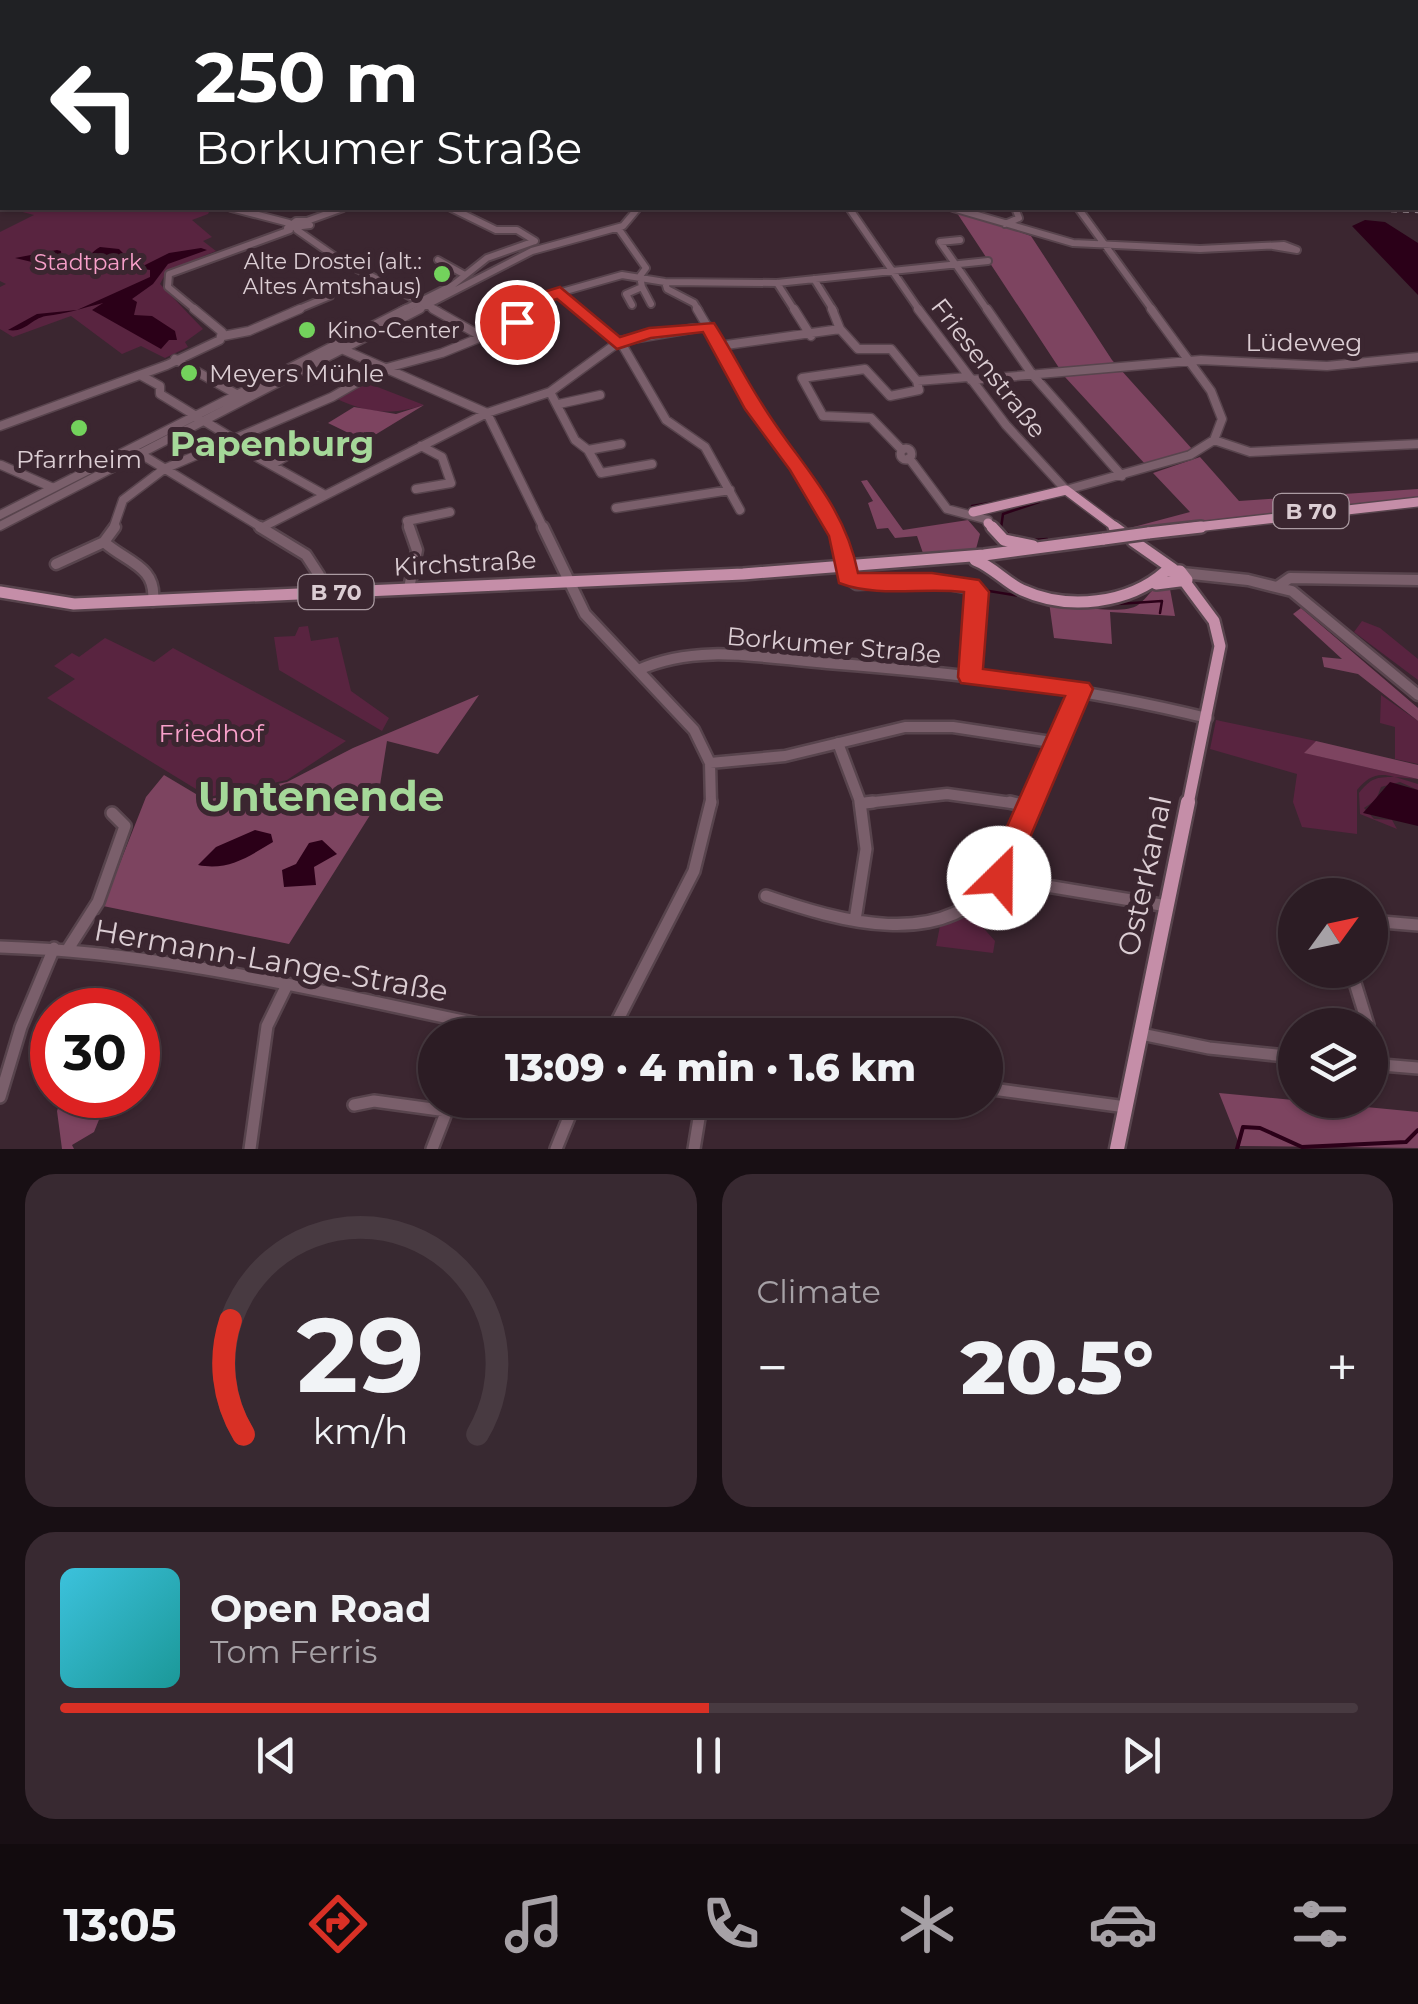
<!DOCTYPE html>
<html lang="en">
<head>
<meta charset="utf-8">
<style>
  :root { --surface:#2c1c24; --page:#382931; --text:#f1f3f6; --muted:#a6a1a6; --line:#483a41; --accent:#d93025 }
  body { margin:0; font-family:Montserrat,sans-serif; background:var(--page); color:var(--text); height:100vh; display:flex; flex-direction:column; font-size:38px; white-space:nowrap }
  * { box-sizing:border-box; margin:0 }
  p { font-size:32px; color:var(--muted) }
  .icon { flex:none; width:55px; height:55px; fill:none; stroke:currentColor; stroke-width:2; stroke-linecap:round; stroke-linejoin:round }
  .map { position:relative; height:1149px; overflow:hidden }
  .drawer { display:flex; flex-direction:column; gap:25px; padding:25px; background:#180f14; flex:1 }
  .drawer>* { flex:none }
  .hud { position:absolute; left:0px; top:0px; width:1420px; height:210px; box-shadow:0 2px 8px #0004,0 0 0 2px var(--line); background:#202124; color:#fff; overflow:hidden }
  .needle { width:65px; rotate:57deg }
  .fabs { position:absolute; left:1278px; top:878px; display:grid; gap:20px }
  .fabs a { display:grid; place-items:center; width:110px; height:110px; border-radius:50%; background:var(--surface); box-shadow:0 2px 8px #0004,0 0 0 2px var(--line); font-size:50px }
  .speed { position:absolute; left:30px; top:988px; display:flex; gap:20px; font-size:50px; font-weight:700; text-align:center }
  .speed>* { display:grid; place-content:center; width:130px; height:130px; border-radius:50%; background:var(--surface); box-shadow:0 2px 8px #0004,0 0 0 2px var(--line); line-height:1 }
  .speed .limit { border:15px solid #d22; background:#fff; color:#111 }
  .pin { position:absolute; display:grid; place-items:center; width:85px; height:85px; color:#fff; margin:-42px; border:5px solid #fff; border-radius:50%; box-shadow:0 2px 10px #0007 }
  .me { position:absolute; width:110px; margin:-55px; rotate:23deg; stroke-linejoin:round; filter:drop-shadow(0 0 8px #0008) }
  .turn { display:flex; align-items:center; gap:35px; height:210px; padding:0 30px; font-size:45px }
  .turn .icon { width:130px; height:130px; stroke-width:2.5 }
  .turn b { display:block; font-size:70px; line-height:85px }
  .big { font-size:75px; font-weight:800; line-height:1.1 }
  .drawer .widget { flex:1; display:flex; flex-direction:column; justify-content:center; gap:15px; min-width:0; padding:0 35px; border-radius:30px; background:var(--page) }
  .drawer .dial { align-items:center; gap:0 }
  .dial svg { height:260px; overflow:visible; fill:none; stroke:var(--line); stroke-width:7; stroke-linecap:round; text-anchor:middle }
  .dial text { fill:var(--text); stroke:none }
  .song { display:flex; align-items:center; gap:30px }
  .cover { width:120px; height:120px; border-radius:15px; background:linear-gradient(135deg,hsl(190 70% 55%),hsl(180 70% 35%)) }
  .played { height:10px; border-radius:5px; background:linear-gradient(90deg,var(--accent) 50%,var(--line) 50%) }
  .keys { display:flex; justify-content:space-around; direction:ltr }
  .heat { display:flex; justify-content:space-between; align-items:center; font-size:55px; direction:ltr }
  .drawer .tiles { flex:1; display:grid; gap:25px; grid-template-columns:1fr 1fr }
  .widget:last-child { grid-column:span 2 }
  .trip { position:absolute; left:418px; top:1018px; width:585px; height:100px; border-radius:50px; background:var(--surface); box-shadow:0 2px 8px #0004,0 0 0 2px var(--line); font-weight:800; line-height:100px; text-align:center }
  .tabs { display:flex; height:160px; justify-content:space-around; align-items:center; background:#120b0e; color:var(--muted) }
  .tabs .icon { width:70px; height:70px }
  .tabs .selected { color:var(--accent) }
  .tabs b { font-size:45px; color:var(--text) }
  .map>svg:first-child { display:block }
  .green { fill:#592440 }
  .forest { fill:#7d4460 }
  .water { fill:#2b0018 }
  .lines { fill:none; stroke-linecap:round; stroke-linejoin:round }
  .stream-far1 { stroke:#2b0018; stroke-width:2.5 }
  .stream { stroke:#2b0018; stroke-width:4 }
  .minor-far4-casing { stroke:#58444d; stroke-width:8 }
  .minor-far3-casing { stroke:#58444d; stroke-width:10 }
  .minor-far2-casing { stroke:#58444d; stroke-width:11 }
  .minor-far1-casing { stroke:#58444d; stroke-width:15 }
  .minor-casing { stroke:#58444d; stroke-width:16 }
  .major-far2-casing { stroke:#58444d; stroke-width:12 }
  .major-far1-casing { stroke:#58444d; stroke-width:16 }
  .major-casing { stroke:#58444d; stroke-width:19 }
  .minor-far4 { stroke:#7a5f6b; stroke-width:5 }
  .minor-far3 { stroke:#7a5f6b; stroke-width:6 }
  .minor-far2 { stroke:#7a5f6b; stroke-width:8 }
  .minor-far1 { stroke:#7a5f6b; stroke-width:10 }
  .minor { stroke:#7a5f6b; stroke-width:11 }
  .major-far2 { stroke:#c58ea8; stroke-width:9 }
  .major-far1 { stroke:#c58ea8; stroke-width:11 }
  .major { stroke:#c58ea8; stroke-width:14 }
  .rail { stroke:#9a8991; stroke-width:2.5; stroke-dasharray:6 6; stroke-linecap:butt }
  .major-bridge-casing { stroke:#58444d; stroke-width:16; stroke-linecap:butt }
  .major-bridge { stroke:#c58ea8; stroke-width:11 }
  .route { fill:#d93025; stroke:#8d1f18; stroke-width:2.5 }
  .poi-dot { fill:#73d25c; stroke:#3b2630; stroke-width:4 }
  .labels { text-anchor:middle; stroke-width:10; stroke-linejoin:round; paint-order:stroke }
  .far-poi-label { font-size:22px; fill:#dbcdd3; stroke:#3b2630; text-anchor:end }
  .far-park-label { font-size:22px; fill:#f8a0ca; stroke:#3b2630 }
  .shield { fill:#3b2630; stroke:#ab9ba2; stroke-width:2.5 }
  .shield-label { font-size:22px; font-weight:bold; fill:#dbcdd3 }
  .street-label { font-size:25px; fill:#dbcdd3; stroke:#3b2630 }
  .poi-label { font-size:25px; fill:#dbcdd3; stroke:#3b2630; text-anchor:start }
  .park-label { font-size:25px; fill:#f8a0ca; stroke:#3b2630 }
  .near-street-label { font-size:30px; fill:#dbcdd3; stroke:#3b2630 }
  .district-label { font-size:35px; font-weight:bold; fill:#a5d899; stroke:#3b2630 }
  .near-district-label { font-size:42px; font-weight:bold; fill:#a5d899; stroke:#3b2630 }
</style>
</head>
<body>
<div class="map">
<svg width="1418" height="1149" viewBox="0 0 1418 1149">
  <rect width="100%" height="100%" fill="#3b2630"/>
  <path class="green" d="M19,208h192l-3,6 -16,6 20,17 -9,4 13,10 -49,20 -7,13 43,45 -18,13 3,5 -23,11 -24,-12 -19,8 -51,-38 -58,21 -13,-8v-42l6,-3 -6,-3v-49l34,-17 -19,-5z
    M362,381l62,24c-34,11 -57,8 -89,-7z
    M1362,621l18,7 38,31v21l-64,-48z
    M308,626l3,15 27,-4 13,54 38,27 -7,13 -103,-61 -5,-33 21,-1 4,-9z
    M105,638l49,24 19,-14 173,93 -59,39 -78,17 -162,-99 28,-19 -21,-13 18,-13 7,4z
    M1381,695l37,26v43l-23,-5v-32l-15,-4z
    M1216,720l100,21 -11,12 113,26 -23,-2 23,7v6l-18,-8 -19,5 -5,13 -12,8 10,11 18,1 5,9 -37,-15 -1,-21c12,-15 17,-16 35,-16 -17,-5 -26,0 -37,13v44l-55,-7 -9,-25 4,-28 -87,-25z
    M970,913l25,28 -2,12 -57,-7 4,-20z"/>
  <path class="forest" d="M955,210l76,26 81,124 81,90 -47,15 -81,-88z
    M424,405l-59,36 -37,-18 26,-16 42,7z
    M1200,457l39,44 179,-12v10l-292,30 64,-17 -37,-39z
    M867,480l36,50 65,-10 12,14 -4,15 -52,7 -7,-20 -22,2 -7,-10 -11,1 -9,-26 5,-2 -12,-20z
    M1164,587l6,2 5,27 -65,-4 2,32 -58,-6 -5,-36c18,3 74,14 89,3 6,-4 11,-12 17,-17z
    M1301,608l117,100v13l-60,-47 -34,-7 -2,-10 20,2 -49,-45z
    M479,695l-41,59 -51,-13 -10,63 -88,140 -186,-38 43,-109 18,-22 42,25 81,-18 66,-34z
    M1316,741l102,24v14l-114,-26z
    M1219,1093l199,19v36l-178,-2z
    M63,1095h46l-15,37 -22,13 2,4h-12l-5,-38z"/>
  <path class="water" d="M1365,220l20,2 33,21v52l-66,-69z
    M100,247l19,2 7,7 -56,15 -55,-13 42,-8 4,1 1,10c18,12 26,-8 38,-14z
    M201,248l6,2 -39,14 -15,20 -21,15 5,3 -3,13 18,1 23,15 2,9h-8l-8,9 -69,-39 11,-7c-20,5 -37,11 -57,13 -16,3 -20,17 -38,14l29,-16 40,-4 73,-33v-7l-11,-2 30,-15z
    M1390,782l28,8v36l-55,-13z
    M255,830l16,4 2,8c-25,15 -45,29 -75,23l18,-18z
    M322,840l15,14 -23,13 2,18 -32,2 -2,-17 14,-6 13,-21z"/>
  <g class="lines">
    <path class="stream-far1" d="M1359,0l4,2
      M959,2l10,-2
      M972,506l24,-4
      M1011,536l-10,-8 2,-14 36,-12
      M1033,540l14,-1
      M983,590l43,7
      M1103,605l59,-4 -2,12"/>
    <path class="stream" d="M1237,1149l6,-22 17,1 42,19 104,-5 12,-12"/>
    <defs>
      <path id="minor-far4" d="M131,0h11
        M177,0l4,2
        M299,0l5,2
        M389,0l12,2
        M1033,0l8,2
        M34,2l18,-2"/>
      <path id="minor-far3" d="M0,160l1,5
        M231,208l58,15
        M451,208l45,22h21l18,11
        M849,208l71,103
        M953,208l120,35 127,6 84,-4 13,5 -24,-4
        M1078,208l75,103
        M296,221h11l3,4 -23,3z
        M307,221l36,-13
        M1005,224l14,-6 -4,-10
        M618,228l28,40 -6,8 2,11 -16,7 6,11
        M297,230l43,30 98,51
        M960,240l-20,2 48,69
        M438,260l27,15
        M814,279l20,32
        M665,282l2,7 27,14 5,8
        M777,283l18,28
        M642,287l9,17
        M560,293l21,18
        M508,294l17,12
        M197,311l-29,-24 1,-13 121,-44
        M294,311l36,-15
        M401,311l52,-26 34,-27 48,-17
        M415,311l117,-60 91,-25 15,-18
        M525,311l12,-12 85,-24 43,7 112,1 211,-22"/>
      <path id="minor-far2" d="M433,309l46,26
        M578,309l39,34
        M697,309c44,76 94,146 139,220
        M794,309l17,27
        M918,309l88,116 60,65 124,-35 24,-15 8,-21 -11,-28 -60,-82
        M987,309l45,65 90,102
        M840,329l18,20h33l26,32 51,-4
        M223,336l26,-5 51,-22
        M620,341l46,79 39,27 35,63
        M719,346l121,-17 -8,-20
        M344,350l143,63 57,116
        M175,359l61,35
        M142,376l18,10v8l72,44
        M971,380l230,-20 126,6 91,-9
        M550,392l25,48 13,10 13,23 51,-9
        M559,404l41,-9
        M0,426l167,-61 53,-25 2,-8 -28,-23
        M1214,440l36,12 168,-8
        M900.5 454a5.5 5.5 0 1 1 11 0a5.5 5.5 0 1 1-11 0Z
        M588,450l33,-6
        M902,450l-31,-32 -48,-2 -21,-38 63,-9 25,27 29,-6 -2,-9
        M246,451l79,44
        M139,453l125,76
        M909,458l38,51 41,11
        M273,464l45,-27
        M1,465l50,22
        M416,489l35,-6 -9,-26 -21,-11
        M616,508l114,-18
        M0,515l406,-206
        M0,526l420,-217
        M261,528l226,-115 63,-21 70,-51 88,-15
        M113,529l10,-29 41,-31 168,-72 47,-27 63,-17 69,-28 16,-16
        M410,529l-3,-8 43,-9"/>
      <path id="minor-far1" d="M115,527l-11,15c22,20 53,24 49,59
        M260,527l46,28 13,20
        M543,527l42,87 109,116 16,33 1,41
        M835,527l12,50 10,7 75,-3 43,8 -5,88
        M56,564l48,-22
        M1183,573l65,7 44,11 126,104
        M1277,587l13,-9 128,2
        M409,588l8,-38 -8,-23
        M638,670c60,-27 125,-12 189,-7 129,10 255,24 380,55
        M838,743l23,61
        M710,763l75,-7 120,-29h48l105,16
        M865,803l82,-9 72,10
        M1031,804l49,-115"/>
      <path id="minor" d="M1010,802l19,5
        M865,803l8,-1
        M999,878l168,28
        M766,896c73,25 175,56 231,-16 16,-21 24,-54 35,-78
        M855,920l11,-71 -6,-47
        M1370,921l48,4
        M0,947c179,5 357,54 532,88
        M68,949l30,-47 27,-76 -13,-13
        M1351,970l17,55
        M1370,1032l10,33
        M1141,1034l68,14 86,9
        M610,1035l84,-164 17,-69
        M1370,1064l48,4
        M985,1088l141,19
        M0,1097l21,-70 33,-79
        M354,1105l20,-4 73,10
        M250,1149l17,-123 19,-39
        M432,1149l19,-49
        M556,1149l20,-49
        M694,1149l8,-49"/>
      <path id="major-far2" d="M973,512l93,-22 52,39
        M988,523l6,6
        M1179,529l239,-27"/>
      <path id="major-far1" d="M992,527l12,13 29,6
        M1114,527l7,5
        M1148,533l53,-6
        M1133,541l40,28
        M975,560c18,7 30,22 47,30 46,21 107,14 144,-19
        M1185,582l29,39 6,25 -32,158
        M1156,584l31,-4 -7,-9h-14
        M0,592l74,12 669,-30 241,-19 120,-16"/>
      <path id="major" d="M1117,1149l71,-347"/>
    </defs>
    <use href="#minor-far4" class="minor-far4-casing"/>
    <use href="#minor-far3" class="minor-far3-casing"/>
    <use href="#minor-far2" class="minor-far2-casing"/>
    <use href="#minor-far1" class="minor-far1-casing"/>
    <use href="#minor" class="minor-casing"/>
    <use href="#major-far2" class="major-far2-casing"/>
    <use href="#major-far1" class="major-far1-casing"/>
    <use href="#major" class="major-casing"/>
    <use href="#minor-far4" class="minor-far4"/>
    <use href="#minor-far3" class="minor-far3"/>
    <use href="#minor-far2" class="minor-far2"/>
    <use href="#minor-far1" class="minor-far1"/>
    <use href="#minor" class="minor"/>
    <use href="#major-far2" class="major-far2"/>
    <use href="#major-far1" class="major-far1"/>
    <use href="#major" class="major"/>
    <path class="rail" d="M584,2l15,-2
      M1319,208l99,4"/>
    <defs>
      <path id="major-bridge" d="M1104,539l44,-6"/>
    </defs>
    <use href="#major-bridge" class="major-bridge-casing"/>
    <use href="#major-bridge" class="major-bridge"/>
  </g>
  <path class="route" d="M560,287l60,50 29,-9 65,-5c17,26 31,55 48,81 36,59 82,98 96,169h74l47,7 10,12 -6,77 106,14 4,6 -84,198h-21l-4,-9 81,-182 -104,-13 -3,-6 6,-85c-41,-5 -86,6 -125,-9l-10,-47 -39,-66 -45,-61 -42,-77 -52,6 -34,11 -60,-50 -20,6 -14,20h-12l-3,-3 16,-24z"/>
  <g class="poi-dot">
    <circle cx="442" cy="274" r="10"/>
    <circle cx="307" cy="330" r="10"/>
    <circle cx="189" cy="373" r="10"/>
    <circle cx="79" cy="428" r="10"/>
  </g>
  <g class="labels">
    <g class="far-poi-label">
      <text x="422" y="269">Alte Drostei (alt.:<tspan x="422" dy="25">Altes Amtshaus)</tspan></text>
      <text x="327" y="338" text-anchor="start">Kino-Center</text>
    </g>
    <g class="far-park-label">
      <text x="88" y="270">Stadtpark</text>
    </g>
    <g class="shield">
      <rect x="1273.5" y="494" width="75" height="34" rx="8"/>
      <rect x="298.5" y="575" width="75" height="34" rx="8"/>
    </g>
    <g class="shield-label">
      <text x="1311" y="519">B 70</text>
      <text x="336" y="600">B 70</text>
    </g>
    <g class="street-label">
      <text x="1304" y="351">Lüdeweg</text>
      <text transform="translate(989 368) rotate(52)" y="9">Friesenstraße</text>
      <text transform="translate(465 563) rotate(-3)" y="9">Kirchstraße</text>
      <text transform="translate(834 645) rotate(5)" y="9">Borkumer Straße</text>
    </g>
    <g class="poi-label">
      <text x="209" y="382">Meyers Mühle</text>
      <text x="79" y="468" text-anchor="middle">Pfarrheim</text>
    </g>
    <g class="park-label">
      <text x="211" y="742">Friedhof</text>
    </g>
    <g class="near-street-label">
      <text transform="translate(1145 876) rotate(-78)" y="10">Osterkanal</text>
      <text transform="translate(271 961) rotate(10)" y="10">Hermann-Lange-Straße</text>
    </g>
    <g class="district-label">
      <text x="272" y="456">Papenburg</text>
    </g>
    <g class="near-district-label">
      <text x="321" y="811">Untenende</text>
    </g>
  </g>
</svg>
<div class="fabs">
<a><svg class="needle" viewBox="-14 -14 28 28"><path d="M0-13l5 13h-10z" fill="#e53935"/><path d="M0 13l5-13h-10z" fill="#a6a1a6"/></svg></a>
<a><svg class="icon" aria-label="layers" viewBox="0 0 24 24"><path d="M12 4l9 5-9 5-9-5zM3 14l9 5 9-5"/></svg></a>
</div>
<div class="speed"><div class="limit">30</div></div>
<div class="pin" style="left:517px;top:322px;background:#d93025"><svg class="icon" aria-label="arrive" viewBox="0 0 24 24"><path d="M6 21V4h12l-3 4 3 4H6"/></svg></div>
<svg class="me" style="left:999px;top:878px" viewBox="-20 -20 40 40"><circle r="19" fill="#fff"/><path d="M0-13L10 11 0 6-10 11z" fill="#d93025"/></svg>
<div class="trip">13:09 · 4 min · 1.6 km</div>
<div class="hud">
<div class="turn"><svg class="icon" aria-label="left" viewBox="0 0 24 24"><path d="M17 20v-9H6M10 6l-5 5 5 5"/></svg><div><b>250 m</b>Borkumer Straße</div></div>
</div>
</div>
<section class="drawer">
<div class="tiles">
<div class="widget dial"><svg viewBox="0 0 100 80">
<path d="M14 69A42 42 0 1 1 86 69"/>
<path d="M14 69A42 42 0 0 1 10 34" stroke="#d93025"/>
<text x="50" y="56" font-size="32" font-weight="700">29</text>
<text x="50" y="72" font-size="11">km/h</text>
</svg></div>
<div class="widget"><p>Climate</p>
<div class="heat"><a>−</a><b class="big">20.5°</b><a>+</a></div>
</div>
<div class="widget">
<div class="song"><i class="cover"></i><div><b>Open Road</b><p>Tom Ferris</p></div></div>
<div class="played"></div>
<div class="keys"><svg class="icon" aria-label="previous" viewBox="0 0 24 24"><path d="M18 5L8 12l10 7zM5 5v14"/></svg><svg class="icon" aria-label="pause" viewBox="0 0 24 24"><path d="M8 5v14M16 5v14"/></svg><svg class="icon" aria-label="next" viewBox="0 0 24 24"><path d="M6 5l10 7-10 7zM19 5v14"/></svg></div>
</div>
</div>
</section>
<nav class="tabs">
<b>13:05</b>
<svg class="icon selected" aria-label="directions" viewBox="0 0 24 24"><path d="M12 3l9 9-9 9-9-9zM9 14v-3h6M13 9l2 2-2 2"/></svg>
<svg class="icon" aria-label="music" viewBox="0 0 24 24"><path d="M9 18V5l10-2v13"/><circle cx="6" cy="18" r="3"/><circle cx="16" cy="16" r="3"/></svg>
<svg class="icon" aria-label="phone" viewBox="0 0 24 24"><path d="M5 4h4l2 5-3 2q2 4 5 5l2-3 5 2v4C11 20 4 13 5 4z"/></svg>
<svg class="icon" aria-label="climate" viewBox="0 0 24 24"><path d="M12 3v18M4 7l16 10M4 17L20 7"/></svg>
<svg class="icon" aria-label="car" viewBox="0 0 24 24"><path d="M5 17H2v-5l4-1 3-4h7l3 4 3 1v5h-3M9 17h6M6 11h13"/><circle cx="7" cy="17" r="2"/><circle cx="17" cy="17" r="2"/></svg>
<svg class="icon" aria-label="filters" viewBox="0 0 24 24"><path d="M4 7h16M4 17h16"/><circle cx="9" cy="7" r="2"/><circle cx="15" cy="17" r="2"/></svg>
</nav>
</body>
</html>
